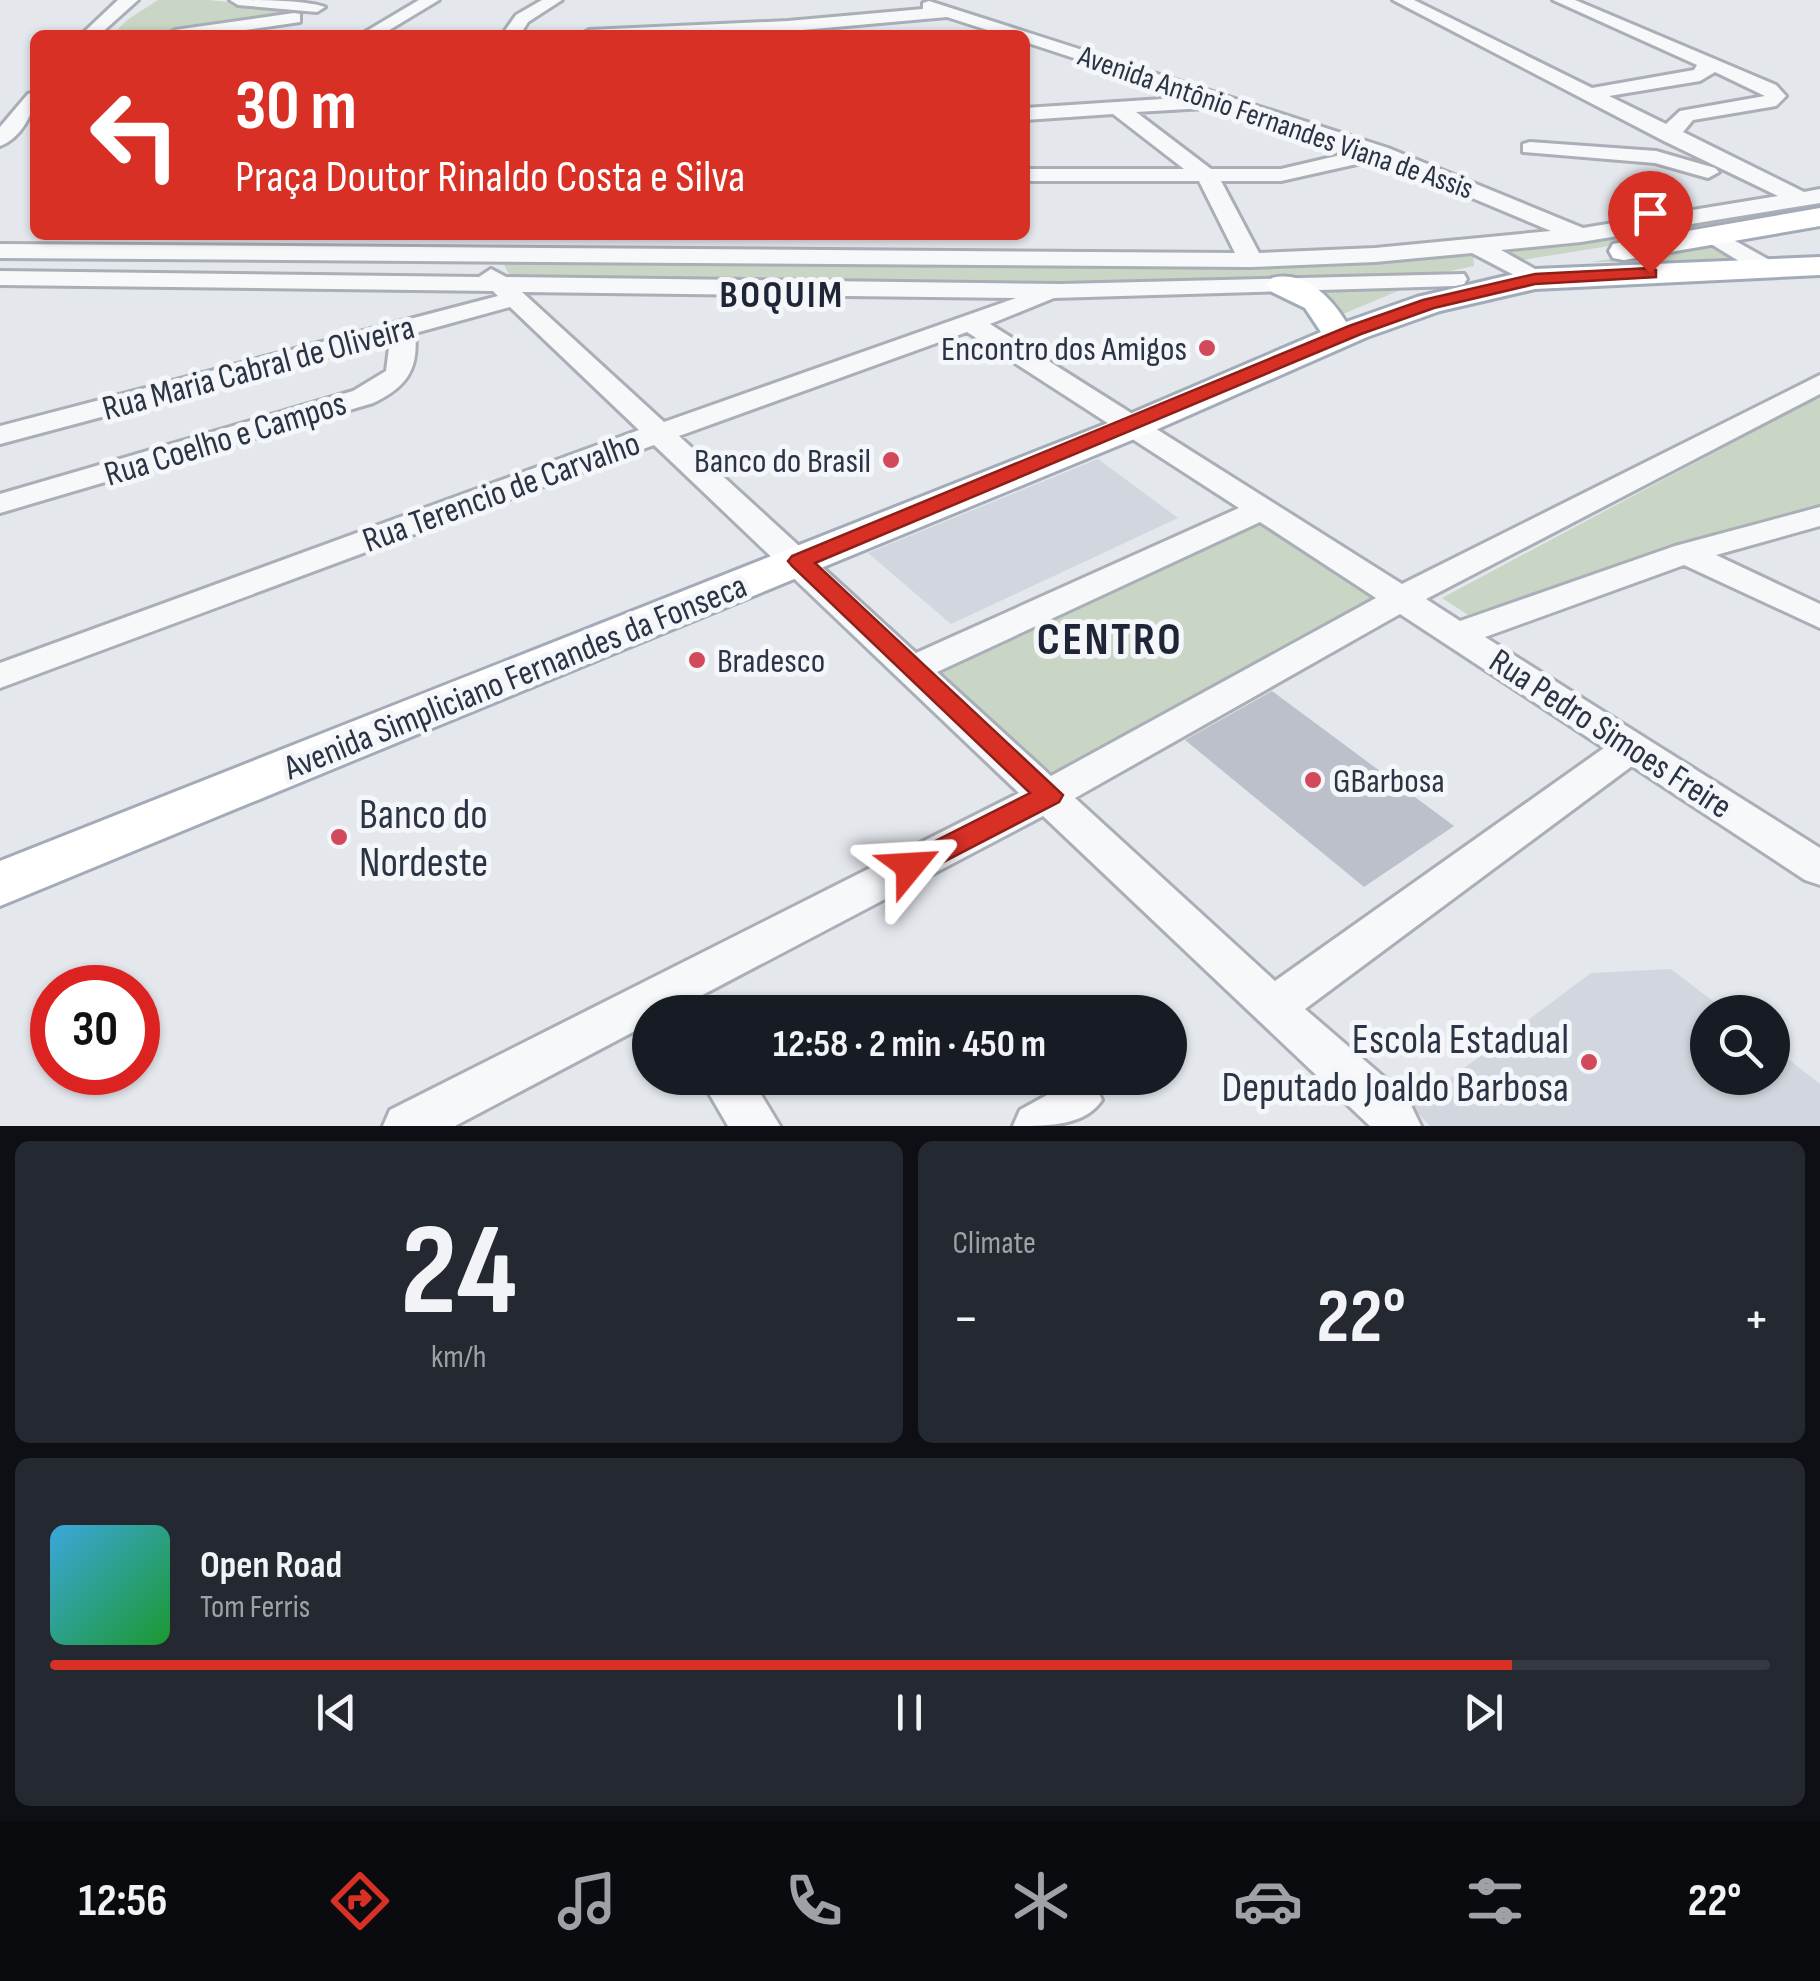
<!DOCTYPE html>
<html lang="en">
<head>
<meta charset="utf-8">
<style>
  :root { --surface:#171b24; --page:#242831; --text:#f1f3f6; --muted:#9ea1a6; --line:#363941; --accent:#d93025 }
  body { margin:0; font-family:"Sofia Sans Condensed",sans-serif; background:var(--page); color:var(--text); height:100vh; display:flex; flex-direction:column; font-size:38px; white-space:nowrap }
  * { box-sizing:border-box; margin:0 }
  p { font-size:32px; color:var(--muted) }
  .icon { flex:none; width:55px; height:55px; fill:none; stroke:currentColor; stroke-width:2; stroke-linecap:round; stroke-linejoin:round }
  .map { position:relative; height:1126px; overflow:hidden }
  .side { display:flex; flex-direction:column; gap:15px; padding:15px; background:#0d0f14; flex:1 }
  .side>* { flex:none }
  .guide { position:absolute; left:30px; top:30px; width:1000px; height:210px; border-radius:15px; box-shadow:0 2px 8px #0004; background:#d93025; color:#fff; overflow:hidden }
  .tools { position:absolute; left:1690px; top:995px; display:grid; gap:20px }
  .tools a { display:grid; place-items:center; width:100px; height:100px; border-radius:50%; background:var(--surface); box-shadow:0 2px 8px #0004; font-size:50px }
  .speed { position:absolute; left:30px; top:965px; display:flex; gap:20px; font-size:50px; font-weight:700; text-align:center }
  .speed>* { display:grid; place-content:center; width:130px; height:130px; border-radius:50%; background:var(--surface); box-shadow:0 2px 8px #0004; line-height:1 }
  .speed .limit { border:15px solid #d22; background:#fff; color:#111 }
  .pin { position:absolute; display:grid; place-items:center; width:85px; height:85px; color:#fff; margin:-102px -42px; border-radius:50% 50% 50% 0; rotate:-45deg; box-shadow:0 0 10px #0007 }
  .pin .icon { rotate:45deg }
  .me { position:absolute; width:110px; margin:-55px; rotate:63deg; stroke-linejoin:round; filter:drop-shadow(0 0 8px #0008) }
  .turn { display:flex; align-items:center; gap:35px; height:210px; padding:0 40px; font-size:45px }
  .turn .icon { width:130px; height:130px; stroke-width:2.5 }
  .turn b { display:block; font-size:70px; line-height:85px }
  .big { font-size:75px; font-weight:700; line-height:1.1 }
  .side .card { flex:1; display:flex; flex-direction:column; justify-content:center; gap:15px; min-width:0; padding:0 35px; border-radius:15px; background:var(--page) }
  .side .dial { align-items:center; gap:0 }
  .dial b { font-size:130px; line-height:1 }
  .song { display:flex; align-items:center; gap:30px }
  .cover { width:120px; height:120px; border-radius:15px; background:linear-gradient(135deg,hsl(200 70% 55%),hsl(130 70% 35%)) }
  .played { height:10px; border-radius:5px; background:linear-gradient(90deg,var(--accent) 85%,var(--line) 85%) }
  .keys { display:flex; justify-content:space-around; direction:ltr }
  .heat { display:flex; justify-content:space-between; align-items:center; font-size:55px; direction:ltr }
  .side .tiles { flex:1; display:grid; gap:15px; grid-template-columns:1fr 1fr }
  .card:last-child { grid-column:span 2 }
  .trip { position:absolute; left:632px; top:995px; width:555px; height:100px; border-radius:50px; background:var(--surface); box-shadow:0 2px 8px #0004; font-weight:700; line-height:100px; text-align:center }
  .tab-bar { display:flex; height:160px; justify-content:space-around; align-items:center; background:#090b0e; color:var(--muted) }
  .tab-bar .icon { width:70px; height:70px }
  .tab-bar .on { color:var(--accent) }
  .tab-bar b { font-size:45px; color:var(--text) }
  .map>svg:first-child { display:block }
  .built { fill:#d2d6de }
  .green { fill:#c9d6c5 }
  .building { fill:#bbc0ca }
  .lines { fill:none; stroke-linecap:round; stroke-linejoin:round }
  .minor-casing { stroke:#a9aeb7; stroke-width:6 }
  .major-casing { stroke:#a3abb8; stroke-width:6 }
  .minor { fill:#f7f8fa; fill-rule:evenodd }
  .major { fill:#fff; fill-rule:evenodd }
  .route { fill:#d93025; stroke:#8d1f18; stroke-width:2.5 }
  .poi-dot { fill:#d1495b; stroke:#f4f6f9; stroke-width:4 }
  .labels { text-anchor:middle; stroke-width:10; stroke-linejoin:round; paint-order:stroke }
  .far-street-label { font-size:30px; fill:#2b3445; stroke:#f4f6f9 }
  .poi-label { font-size:35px; fill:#2b3445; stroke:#f4f6f9; text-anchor:end }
  .street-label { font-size:35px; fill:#2b3445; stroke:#f4f6f9 }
  .far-district-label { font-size:38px; font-weight:bold; letter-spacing:2.5px; fill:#1d2536; stroke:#f4f6f9 }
  .near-poi-label { font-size:42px; fill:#2b3445; stroke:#f4f6f9; text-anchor:start }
  .district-label { font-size:45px; font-weight:bold; letter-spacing:2.5px; fill:#1d2536; stroke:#f4f6f9 }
</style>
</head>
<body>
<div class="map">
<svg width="1820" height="1126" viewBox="0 0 1820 1126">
  <rect width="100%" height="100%" fill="#e4e7ec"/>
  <path class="built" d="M1098,459l80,59 -227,106 -83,-71z
    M1671,969l56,43h-19v66h64l1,-31 47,37v42h-390l-18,-19 179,-134z"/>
  <path class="green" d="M158,0h50l91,9 -4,4 -129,22h-54l15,-15z
    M1786,207l15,8 -279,45 -16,-9z
    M1717,242l25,20h-151z
    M1473,254l1,12 -37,8 -352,11 -575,-9 -9,-17 765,4z
    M1410,286l-67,28 -5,-8 -22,-16z
    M1820,396v110l-147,39 -205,70 -26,-17z
    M1249,508l59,38 68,54 -323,193 -134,-132z"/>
  <path class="building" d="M1272,691l182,135 -90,61 -179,-147z"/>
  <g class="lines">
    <defs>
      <path id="minor" d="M118,0h20l-39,35h-18z
        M230,0c27,0 73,0 95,7l-8,5 -79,-7z
        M419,0h20l-58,35h-21z
        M542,0h20l-34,22 -8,13h-18l14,-20z
        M1393,0h21l178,88 102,-18 3,-5 -144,-65h22l201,85 10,11 -10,10 -83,14 -10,12 121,60 16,-3v14l-239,39 -80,8 43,24 3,5 -3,5 -9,2 -63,-33 -97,9 -124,5 -1251,-9v-14l1235,9 -36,-72h-174v-12h159l-71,-55 -88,6v-12l168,-11 -168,-55v-7h-22l-56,-18 -156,14v4l-19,-3 -192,3 9,-5 199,-9 135,-12v-6l6,-2 459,147 195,80 195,-32 -114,-55zM1715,72l50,24 -85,15 -14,13 -57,-28 91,-15zM1213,104l145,47 -77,18h-70l-75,-57 69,-4zM1379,159l172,72 -176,17 -116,5 -38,-72h60z
        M294,13l6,1v8l-89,13h-45l9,-5z
        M35,92c0,21 -15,47 -35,54v-19l28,-33z
        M1530,142l126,9 59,17 4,4 -11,6 -53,-15 -132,-11v-8z
        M1714,229l59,33 4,5 -12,7 -8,-2 -51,-31 -4,-5z
        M491,269l15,8 555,7 403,-10 3,5 -3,5 -9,2 -401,12 -64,26 412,260 418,-209v19l-394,205 34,22 215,-75 145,-39v19l-104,29 104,49v24l-136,-63 -199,72 335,211v37l-15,-5 -173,-114 -327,243 102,88 14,29h-51l-327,-310 -373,196h-20v11l-195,103h-72l7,-16 629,-317 -365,-348 -654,243v-25l639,-233 -129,-123 -95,26c4,37 -9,54 -42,70l-373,110v-19l353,-103 33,-20 4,-31 -390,104v-18l498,-130 -5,-5 -493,-6v-14l479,6zM522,292l494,6 -352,124zM967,332l272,176 -323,145 -237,-217zM1260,522l116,76 -325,178 -114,-104zM1400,614l204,134 -329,233 -200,-183z
        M700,1078h51l29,48h-52z
        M1078,1078l17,7 7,15c-17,26 -54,26 -89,26l7,-16z"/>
      <path id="major" d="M1820,208v18l-196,34 -11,-2 -4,-7 4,-7 11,-2z
        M1820,257v18l-285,14 -95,22 -73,26 -223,98 -1144,471v-45l1118,-442 203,-87 -16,-24 -33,-16 -5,-7 5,-7c32,-8 59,19 74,44l71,-25 118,-28z"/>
    </defs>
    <use href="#minor" class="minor-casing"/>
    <use href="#major" class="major-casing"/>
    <use href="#minor" class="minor"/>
    <use href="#major" class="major"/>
  </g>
  <path class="route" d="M1650,268l6,2v7l-121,7 -101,24 -73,26 -546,229 248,232 -4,7 -139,72 -10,4 -10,-4 -4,-8 4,-7 130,-66 -238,-227 -4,-5 4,-5 557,-230 74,-26 112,-26z"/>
  <g class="poi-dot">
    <circle cx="1207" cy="348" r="10"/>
    <circle cx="891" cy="460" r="10"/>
    <circle cx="697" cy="660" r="10"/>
    <circle cx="1313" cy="780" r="10"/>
    <circle cx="339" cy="837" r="10"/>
    <circle cx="1589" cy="1062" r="10"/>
  </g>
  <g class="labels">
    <g class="far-street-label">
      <text transform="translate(1276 122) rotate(19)" y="10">Avenida Antônio Fernandes Viana de Assis</text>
    </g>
    <g class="poi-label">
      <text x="1187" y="360">Encontro dos Amigos</text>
      <text x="871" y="472">Banco do Brasil</text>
      <text x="717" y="672" text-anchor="start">Bradesco</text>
      <text x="1333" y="792" text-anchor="start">GBarbosa</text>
    </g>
    <g class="street-label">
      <text transform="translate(258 367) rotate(-15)" y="12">Rua Maria Cabral de Oliveira</text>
      <text transform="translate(225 438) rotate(-17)" y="12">Rua Coelho e Campos</text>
      <text transform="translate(501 491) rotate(-20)" y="12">Rua Terencio de Carvalho</text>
      <text transform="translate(515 676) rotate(-22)" y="12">Avenida Simpliciano Fernandes da Fonseca</text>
      <text transform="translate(1611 733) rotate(33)" y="12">Rua Pedro Simoes Freire</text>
    </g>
    <g class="far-district-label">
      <text x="782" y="307">BOQUIM</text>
    </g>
    <g class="near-poi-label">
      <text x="359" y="828">Banco do<tspan x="359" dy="48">Nordeste</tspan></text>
      <text x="1569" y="1053" text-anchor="end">Escola Estadual<tspan x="1569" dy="48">Deputado Joaldo Barbosa</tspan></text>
    </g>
    <g class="district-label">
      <text x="1110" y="654">CENTRO</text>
    </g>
  </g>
</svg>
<div class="tools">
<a><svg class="icon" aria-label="search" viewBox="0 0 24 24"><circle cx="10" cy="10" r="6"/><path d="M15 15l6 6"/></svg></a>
</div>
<div class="speed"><div class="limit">30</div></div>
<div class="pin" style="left:1650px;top:273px;background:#d93025"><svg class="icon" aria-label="arrive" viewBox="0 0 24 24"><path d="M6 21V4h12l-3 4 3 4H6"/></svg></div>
<svg class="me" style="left:910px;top:866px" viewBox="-20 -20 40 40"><path d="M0-17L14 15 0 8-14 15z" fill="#d93025" stroke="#fff" stroke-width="4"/></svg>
<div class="trip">12:58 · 2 min · 450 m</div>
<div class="guide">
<div class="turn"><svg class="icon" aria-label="left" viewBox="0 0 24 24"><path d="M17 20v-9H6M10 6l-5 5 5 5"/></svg><div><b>30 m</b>Praça Doutor Rinaldo Costa e Silva</div></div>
</div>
</div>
<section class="side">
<div class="tiles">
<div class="card dial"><b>24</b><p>km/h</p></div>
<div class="card"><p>Climate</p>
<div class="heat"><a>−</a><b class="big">22°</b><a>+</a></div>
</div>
<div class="card">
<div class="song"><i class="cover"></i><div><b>Open Road</b><p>Tom Ferris</p></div></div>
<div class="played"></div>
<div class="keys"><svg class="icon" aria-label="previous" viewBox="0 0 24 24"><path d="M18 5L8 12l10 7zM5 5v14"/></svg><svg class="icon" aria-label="pause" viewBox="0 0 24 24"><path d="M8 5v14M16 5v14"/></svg><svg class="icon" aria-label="next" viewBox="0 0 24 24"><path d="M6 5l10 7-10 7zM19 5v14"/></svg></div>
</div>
</div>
</section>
<nav class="tab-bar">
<b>12:56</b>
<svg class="icon on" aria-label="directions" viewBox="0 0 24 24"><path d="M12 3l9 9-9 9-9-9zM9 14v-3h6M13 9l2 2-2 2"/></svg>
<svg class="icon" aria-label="music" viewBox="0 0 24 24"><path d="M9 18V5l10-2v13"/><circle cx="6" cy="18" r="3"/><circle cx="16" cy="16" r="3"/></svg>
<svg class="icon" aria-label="phone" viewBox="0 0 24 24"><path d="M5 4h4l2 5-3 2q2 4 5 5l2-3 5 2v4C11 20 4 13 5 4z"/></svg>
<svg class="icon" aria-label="climate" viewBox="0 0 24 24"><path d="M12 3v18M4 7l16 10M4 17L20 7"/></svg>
<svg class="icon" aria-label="car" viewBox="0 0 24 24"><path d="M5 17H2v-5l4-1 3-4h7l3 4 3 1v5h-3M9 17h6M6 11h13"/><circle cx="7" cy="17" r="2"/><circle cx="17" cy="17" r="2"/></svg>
<svg class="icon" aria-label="filters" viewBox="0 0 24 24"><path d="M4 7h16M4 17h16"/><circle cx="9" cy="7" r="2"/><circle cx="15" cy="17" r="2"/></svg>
<b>22°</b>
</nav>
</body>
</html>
